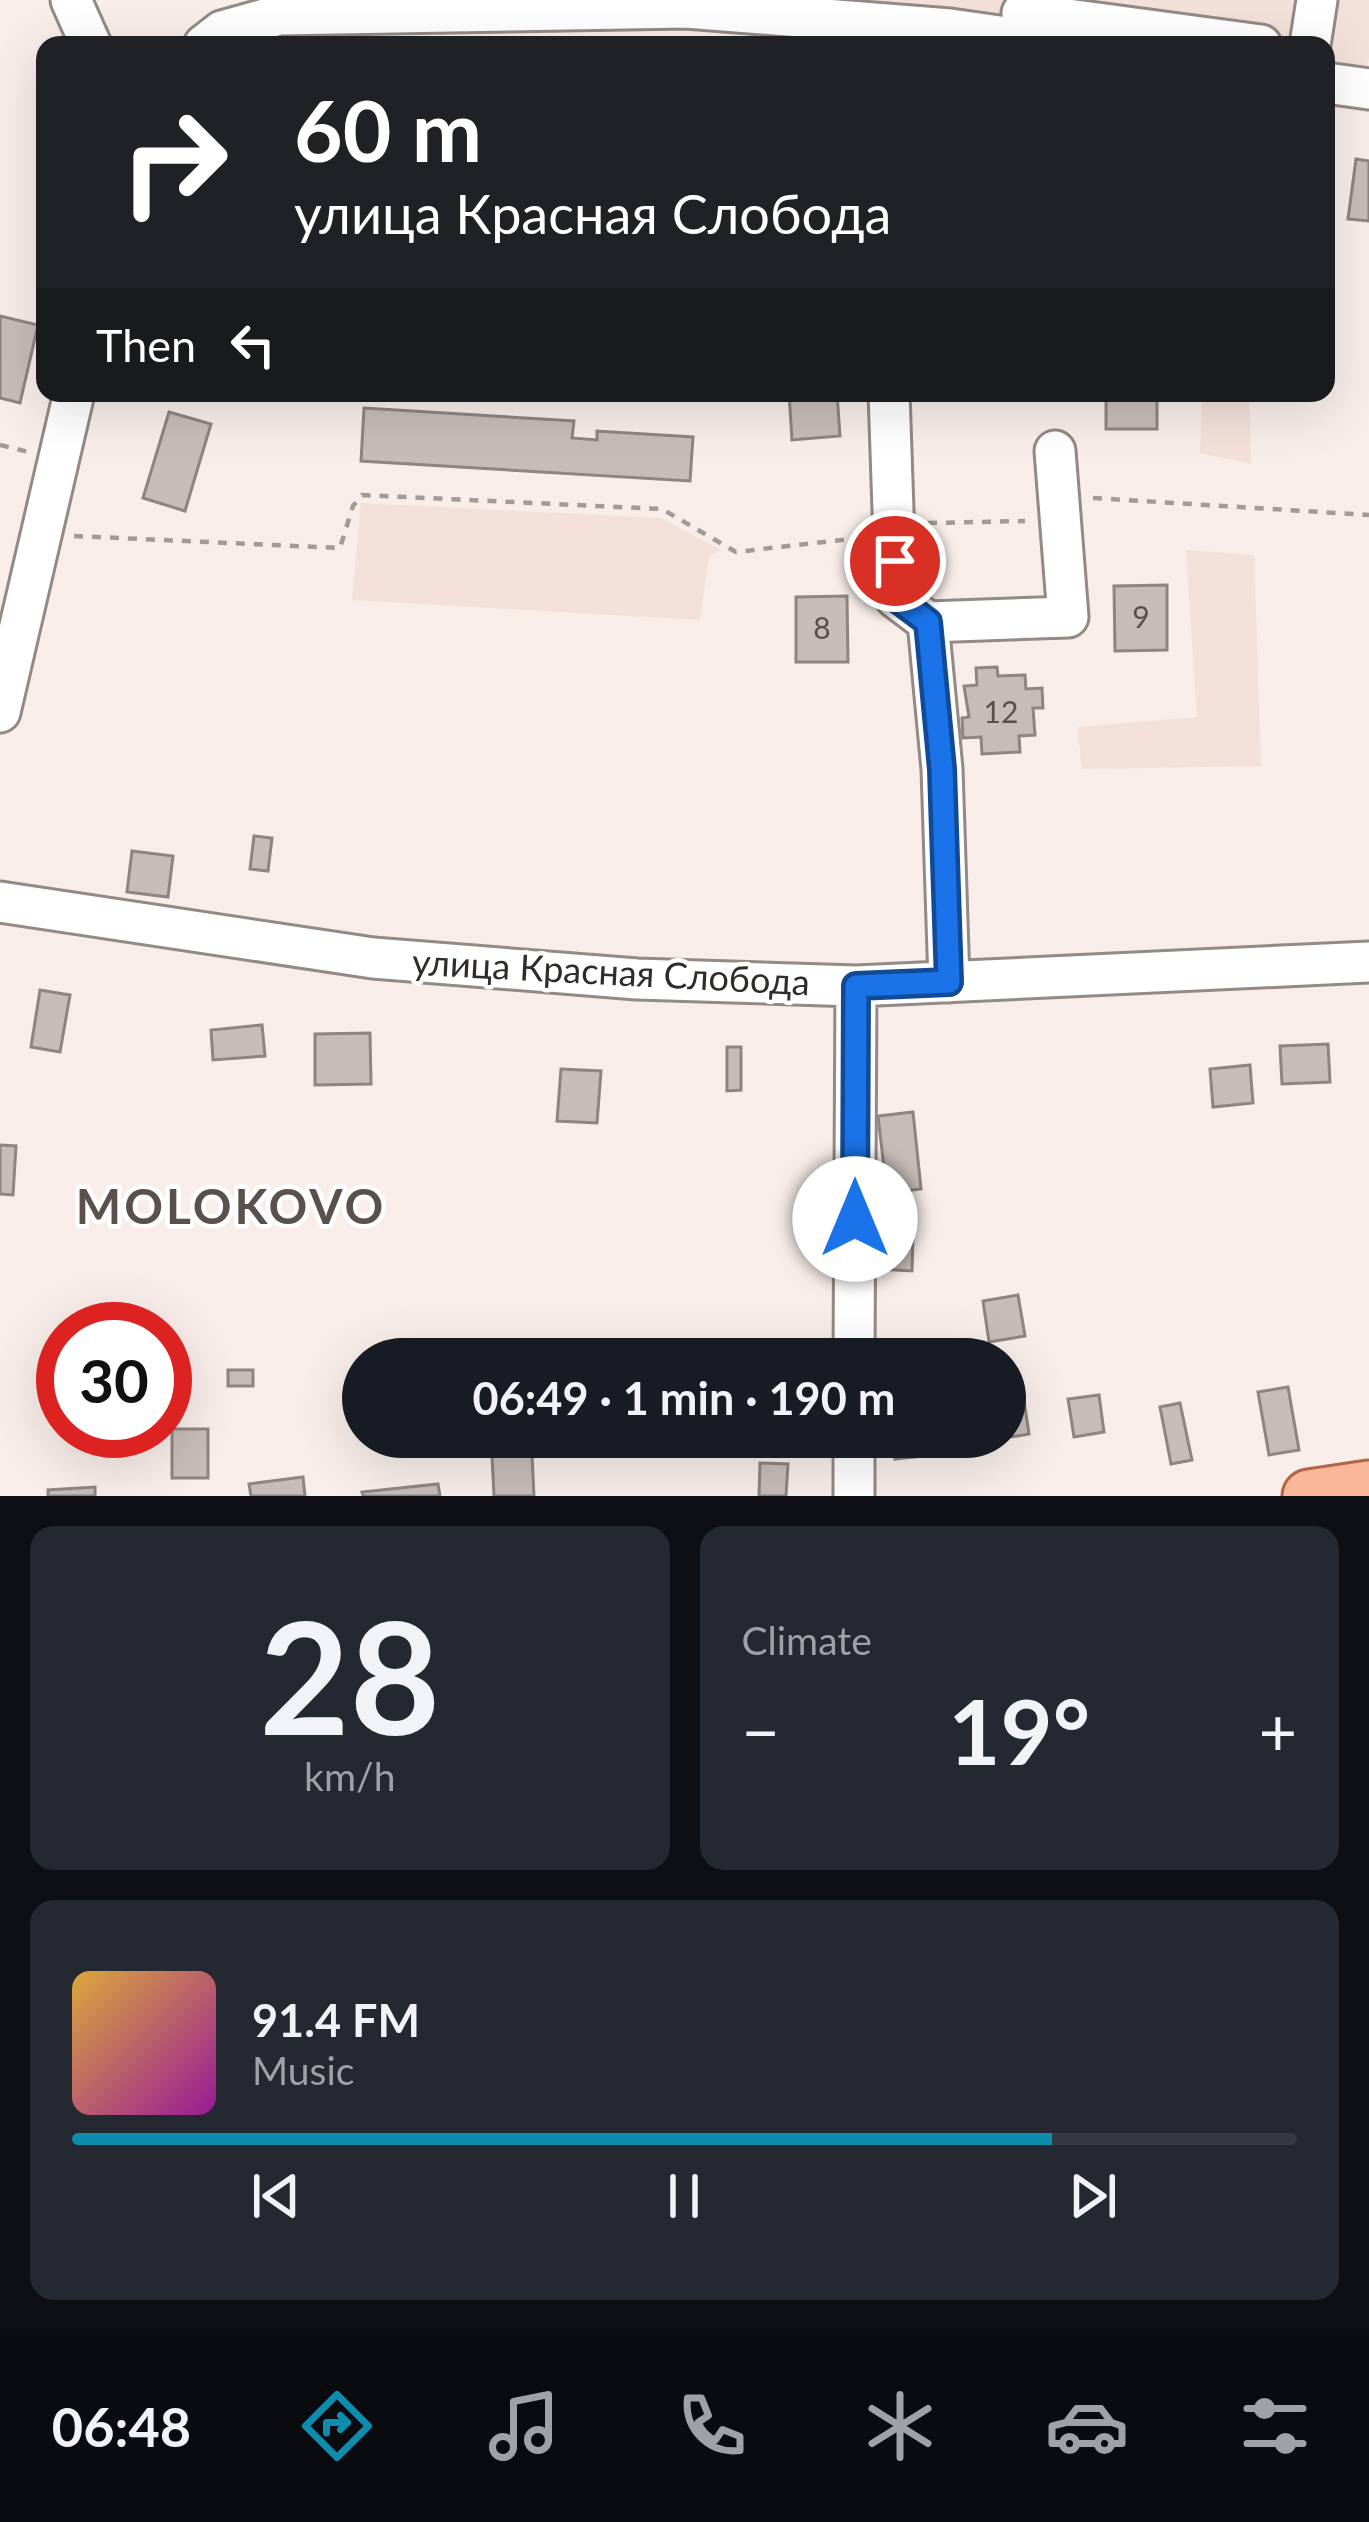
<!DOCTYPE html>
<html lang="en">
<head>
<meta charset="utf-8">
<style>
  :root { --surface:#171b24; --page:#242831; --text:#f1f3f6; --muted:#9ea1a6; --line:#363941; --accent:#0e8cad }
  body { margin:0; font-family:Lato,sans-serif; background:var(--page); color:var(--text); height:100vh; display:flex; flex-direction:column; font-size:45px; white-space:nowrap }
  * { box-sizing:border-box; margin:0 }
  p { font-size:39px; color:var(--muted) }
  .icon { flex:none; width:66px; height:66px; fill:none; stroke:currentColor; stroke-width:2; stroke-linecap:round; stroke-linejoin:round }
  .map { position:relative; height:1496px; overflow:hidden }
  .drawer { display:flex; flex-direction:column; gap:30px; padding:30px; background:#0d0f14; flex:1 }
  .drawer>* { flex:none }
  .hud { position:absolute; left:36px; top:36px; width:1299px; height:366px; border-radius:24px; box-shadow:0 12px 48px #0002; background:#202124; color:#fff; overflow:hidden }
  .speed { position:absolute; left:36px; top:1302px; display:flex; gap:24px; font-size:60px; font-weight:700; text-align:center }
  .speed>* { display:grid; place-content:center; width:156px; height:156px; border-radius:50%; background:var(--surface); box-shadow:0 12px 48px #0002; line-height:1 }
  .speed .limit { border:18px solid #d22; background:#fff; color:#111 }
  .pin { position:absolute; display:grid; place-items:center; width:102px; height:102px; color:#fff; margin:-51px; border:6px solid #fff; border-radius:50%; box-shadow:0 3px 12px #0007 }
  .me { position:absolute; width:132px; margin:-66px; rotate:0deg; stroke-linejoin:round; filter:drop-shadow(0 0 9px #0008) }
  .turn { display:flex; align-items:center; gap:42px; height:252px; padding:0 60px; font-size:54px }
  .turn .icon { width:156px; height:156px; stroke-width:2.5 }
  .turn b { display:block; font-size:84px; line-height:102px }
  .then { display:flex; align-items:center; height:114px; padding:0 60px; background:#0003; gap:24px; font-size:45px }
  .big { font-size:90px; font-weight:700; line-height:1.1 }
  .drawer .tile { flex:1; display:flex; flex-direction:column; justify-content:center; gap:18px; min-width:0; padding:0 42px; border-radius:24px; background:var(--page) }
  .drawer .dial { align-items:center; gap:0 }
  .dial b { font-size:156px; line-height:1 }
  .song { display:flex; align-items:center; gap:36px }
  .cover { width:144px; height:144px; border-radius:18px; background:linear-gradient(135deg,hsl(40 70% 55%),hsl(300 70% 35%)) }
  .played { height:12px; border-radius:6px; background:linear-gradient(90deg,var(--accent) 80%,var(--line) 80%) }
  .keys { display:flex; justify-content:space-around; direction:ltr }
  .heat { display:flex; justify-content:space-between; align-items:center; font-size:66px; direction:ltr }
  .drawer .tiles { flex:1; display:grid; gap:30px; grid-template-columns:1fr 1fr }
  .tile:last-child { grid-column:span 2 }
  .trip { position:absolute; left:342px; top:1338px; width:684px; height:120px; border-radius:60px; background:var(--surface); box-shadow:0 12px 48px #0002; font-weight:700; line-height:120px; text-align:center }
  .tab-bar { display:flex; height:192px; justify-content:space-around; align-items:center; background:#090b0e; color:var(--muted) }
  .tab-bar .icon { width:84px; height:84px }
  .tab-bar .on { color:var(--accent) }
  .tab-bar b { font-size:54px; color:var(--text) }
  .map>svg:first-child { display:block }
  .built { fill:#f3e1d9 }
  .building { fill:#c7bcb8; stroke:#8e8480; stroke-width:3 }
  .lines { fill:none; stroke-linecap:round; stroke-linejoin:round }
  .minor-casing { stroke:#938985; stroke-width:45 }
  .major-casing { stroke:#b16645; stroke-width:57 }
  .path { stroke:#a29a97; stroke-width:4.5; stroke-dasharray:9 9; stroke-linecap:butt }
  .minor { stroke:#fff; stroke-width:39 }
  .major { stroke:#fab698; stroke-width:51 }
  .route-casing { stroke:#114b97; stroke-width:30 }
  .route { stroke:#1a73e8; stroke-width:21 }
  .labels { text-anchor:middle; stroke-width:9; stroke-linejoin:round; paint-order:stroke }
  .number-label { font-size:30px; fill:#56504e }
  .street-label { font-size:36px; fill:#302c2a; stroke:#fff }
  .district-label { font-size:48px; font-weight:bold; letter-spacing:3px; fill:#5a514d; stroke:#fff }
</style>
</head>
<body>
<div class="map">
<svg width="1369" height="1496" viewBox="0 0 1369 1496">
  <rect width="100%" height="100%" fill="#f8ede9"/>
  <path class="built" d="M869,0h500v58l-5,23 -38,-6v-30h-184z
    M1202,393h47l2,71 -51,-11z
    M361,503l300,15 60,32 -12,7 -9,63 -348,-20z
    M1186,550l68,5 7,211 -179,3 -5,-42 120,-10z"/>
  <path class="building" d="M1356,159l13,2v60l-21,-2z
    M0,316l38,9 -18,78 -20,-5z
    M789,393h48l3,43 -48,4z
    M1106,393h51v36h-51z
    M364,408l210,13 -2,17 25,2v-9l96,6 -3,44 -329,-20z
    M169,412l42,12 -26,87 -42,-13z
    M1167,585v65l-52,1 -1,-65z
    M847,596l1,66h-52v-65z
    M997,667l1,9 27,-1 1,14 16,-1 1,20h-10l2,27 -16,1 1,16 -38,2 -1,-17 -18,1 -1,-20 7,-1 -5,-31 13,-1 -1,-17z
    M254,836l18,2 -4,33 -18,-2z
    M132,851l41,5 -5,41 -41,-5z
    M40,990l30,5 -10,57 -29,-5z
    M262,1025l3,31 -52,4 -2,-30z
    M370,1033l1,51 -56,1v-51z
    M1328,1044l2,38 -48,2 -2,-38z
    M727,1047h14v43l-14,1z
    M1250,1065l3,38 -40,4 -3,-38z
    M561,1069l40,2 -4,52 -40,-2z
    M913,1112l8,77 -34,4 -9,-77z
    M0,1145l16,1 -3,49 -13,-1z
    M880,1234l33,2 -1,35 -33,-2z
    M1018,1295l7,41 -36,6 -6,-41z
    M228,1370h25v16h-25z
    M1288,1387l11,63 -30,5 -11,-63z
    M1099,1395l5,37 -30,5 -6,-38z
    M1024,1400l5,34 -42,7v-4h18v-34z
    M1180,1403l12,57 -21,4 -11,-57z
    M172,1429h36v49h-36z
    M893,1437h48l2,17 -48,5z
    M532,1455l2,41h-40l-2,-40z
    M760,1463l28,1 -2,32h-27z
    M303,1477l2,19h-54l-2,-12z
    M438,1484l2,12h-77l-1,-4z
    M95,1487v9h-47v-6z"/>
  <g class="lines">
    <defs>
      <path id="minor" d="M71,0l20,45
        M1022,13l239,32
        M204,45l18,-14 57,-16 407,-7 264,21 112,16
        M1310,45l7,-45
        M1326,83l43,6
        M889,393l7,205 32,24 14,147 7,213
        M928,622l140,-5 -13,-166
        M0,712l74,-319
        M0,902l373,56 264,21 219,7 513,-24
        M854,1359l2,-373
        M854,1496v-59"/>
      <path id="major" d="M1309,1496l60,-9"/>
    </defs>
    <use href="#minor" class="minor-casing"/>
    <use href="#major" class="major-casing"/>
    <path class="path" d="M0,445l29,7
      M1093,498l276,17
      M928,523l97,-2
      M74,536l266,12 13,-42 9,-11 300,14 74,43 123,-14"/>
    <use href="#minor" class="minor"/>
    <use href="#major" class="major"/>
  </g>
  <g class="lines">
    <defs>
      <path id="route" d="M855,1219l1,-233 93,-4 -7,-213 -14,-147 -32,-24 -1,-37"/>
    </defs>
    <use href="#route" class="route-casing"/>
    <use href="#route" class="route"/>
  </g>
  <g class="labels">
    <g class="number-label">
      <text x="1141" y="628">9</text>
      <text x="822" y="639">8</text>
      <text x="1001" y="723">12</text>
    </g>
    <g class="street-label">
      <text transform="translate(611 972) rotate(3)" y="13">улица Красная Слобода</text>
    </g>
    <g class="district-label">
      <text x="231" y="1224">MOLOKOVO</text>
    </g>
  </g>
</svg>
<div class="speed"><div class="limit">30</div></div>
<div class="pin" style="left:895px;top:561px;background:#d93025"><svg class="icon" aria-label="arrive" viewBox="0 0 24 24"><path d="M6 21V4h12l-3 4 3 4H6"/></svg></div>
<svg class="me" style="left:855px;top:1219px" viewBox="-20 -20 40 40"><circle r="19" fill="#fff"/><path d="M0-13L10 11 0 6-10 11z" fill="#1a73e8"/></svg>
<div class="trip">06:49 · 1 min · 190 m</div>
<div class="hud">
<div class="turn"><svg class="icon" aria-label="right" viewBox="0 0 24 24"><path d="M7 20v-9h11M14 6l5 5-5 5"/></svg><div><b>60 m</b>улица Красная Слобода</div></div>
<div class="then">Then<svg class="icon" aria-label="left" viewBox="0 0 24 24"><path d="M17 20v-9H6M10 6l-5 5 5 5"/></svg></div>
</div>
</div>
<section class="drawer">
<div class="tiles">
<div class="tile dial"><b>28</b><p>km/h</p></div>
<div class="tile"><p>Climate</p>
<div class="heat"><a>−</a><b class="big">19°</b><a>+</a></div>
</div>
<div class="tile">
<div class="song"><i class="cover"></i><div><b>91.4 FM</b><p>Music</p></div></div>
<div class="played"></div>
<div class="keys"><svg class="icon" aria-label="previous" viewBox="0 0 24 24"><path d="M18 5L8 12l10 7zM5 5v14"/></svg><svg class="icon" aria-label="pause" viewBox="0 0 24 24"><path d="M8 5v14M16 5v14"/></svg><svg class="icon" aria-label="next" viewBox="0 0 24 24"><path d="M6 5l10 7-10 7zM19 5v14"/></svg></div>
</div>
</div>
</section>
<nav class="tab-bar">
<b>06:48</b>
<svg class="icon on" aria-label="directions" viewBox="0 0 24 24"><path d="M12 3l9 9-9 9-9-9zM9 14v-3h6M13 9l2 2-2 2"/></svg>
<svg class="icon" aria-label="music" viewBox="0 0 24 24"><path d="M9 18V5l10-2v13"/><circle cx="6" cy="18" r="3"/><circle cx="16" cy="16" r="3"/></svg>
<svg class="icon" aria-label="phone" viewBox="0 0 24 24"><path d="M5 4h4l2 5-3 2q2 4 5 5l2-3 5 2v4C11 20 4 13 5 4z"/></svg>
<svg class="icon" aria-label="climate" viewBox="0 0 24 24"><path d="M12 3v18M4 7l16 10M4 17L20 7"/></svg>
<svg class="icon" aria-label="car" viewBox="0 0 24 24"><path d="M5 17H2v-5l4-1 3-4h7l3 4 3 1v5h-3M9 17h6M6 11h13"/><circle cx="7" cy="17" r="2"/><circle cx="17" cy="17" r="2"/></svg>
<svg class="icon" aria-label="filters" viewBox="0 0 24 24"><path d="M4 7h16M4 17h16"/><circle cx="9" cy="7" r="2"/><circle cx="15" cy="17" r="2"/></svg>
</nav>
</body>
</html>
